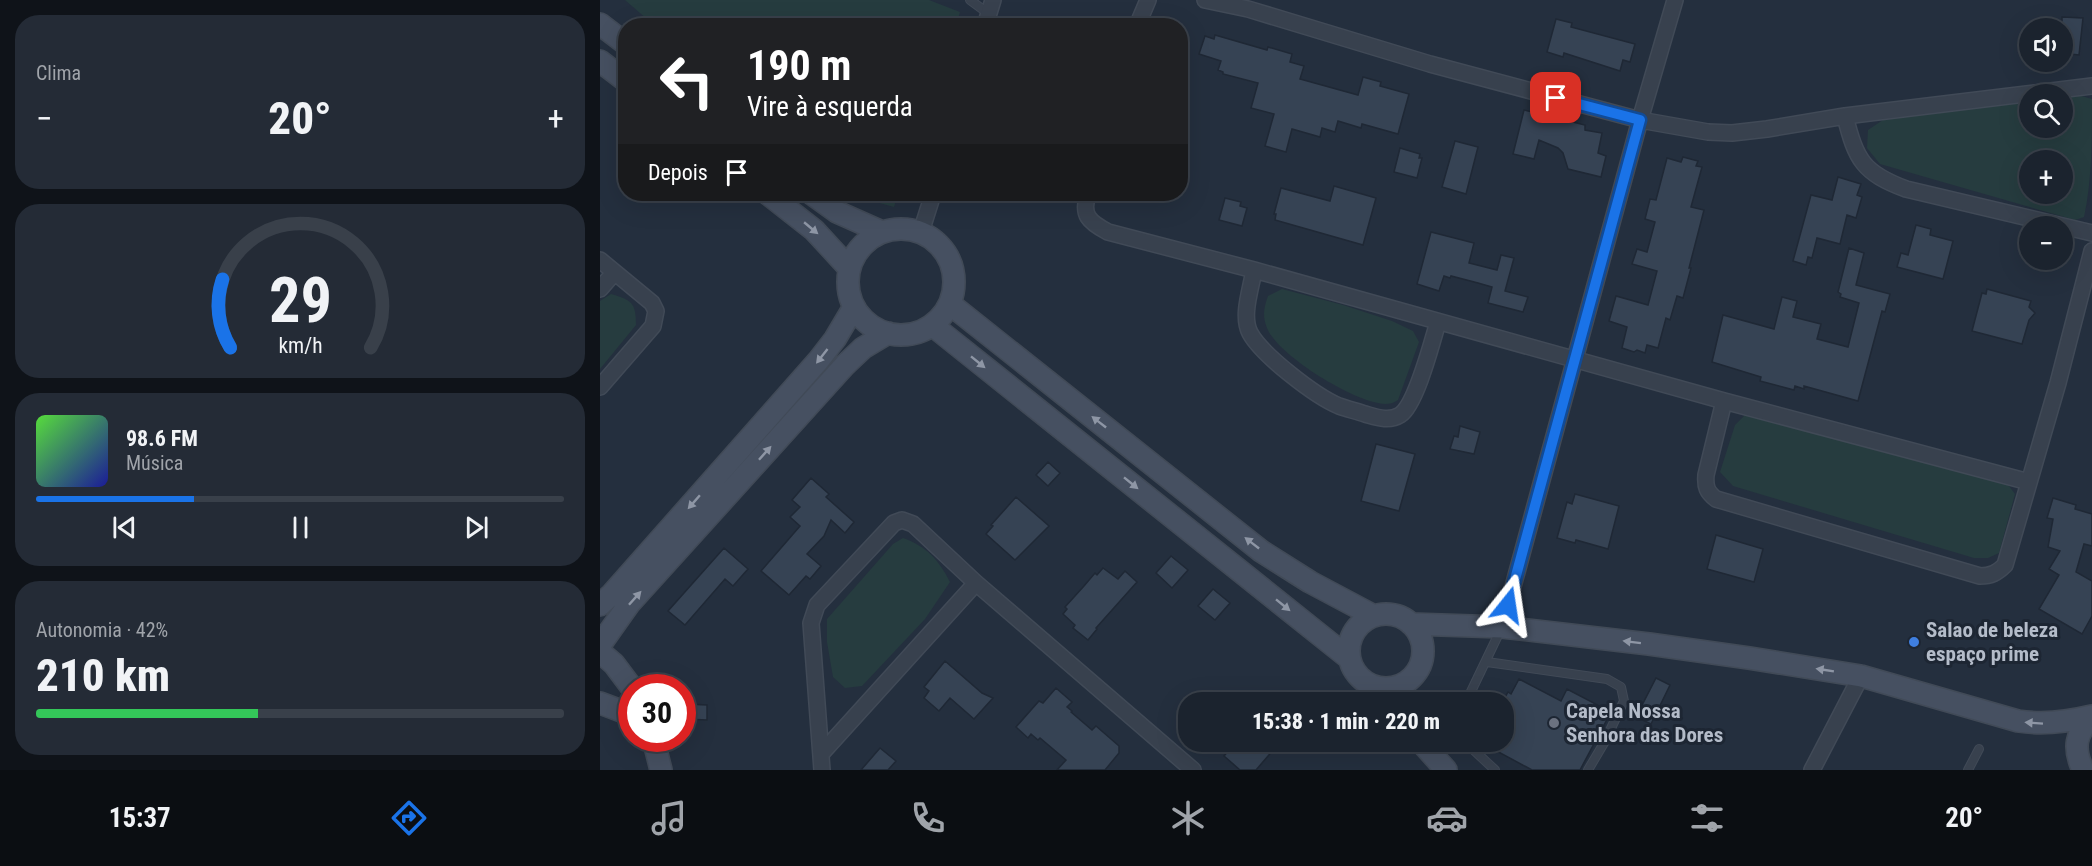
<!DOCTYPE html>
<html lang="pt">
<head>
<meta charset="utf-8">
<style>
  :root { --surface:#1b232e; --page:#242b36; --text:#f1f3f6; --muted:#a0a4aa; --line:#39404a; --accent:#1a73e8 }
  body { margin:0; font-family:"Roboto Condensed",sans-serif; background:var(--page); color:var(--text); height:100vh; display:flex; flex-direction:column; font-size:22px; white-space:nowrap }
  * { box-sizing:border-box; margin:0 }
  p { font-size:20px; color:var(--muted) }
  .icon { flex:none; width:33px; height:33px; fill:none; stroke:currentColor; stroke-width:2; stroke-linecap:round; stroke-linejoin:round }
  .map { position:relative; flex:1; overflow:hidden }
  .sheet { display:flex; flex-direction:column; gap:15px; padding:15px; background:#0f1319; width:600px }
  .sheet>* { flex:none }
  .hud { position:absolute; left:18px; top:18px; width:570px; height:183px; border-radius:24px; box-shadow:0 6px 24px #0002,0 0 0 2px var(--line); background:#202124; color:#fff; overflow:hidden }
  .fabs { position:absolute; left:1419px; top:18px; display:grid; gap:12px }
  .fabs a { display:grid; place-items:center; width:54px; height:54px; border-radius:50%; background:var(--surface); box-shadow:0 6px 24px #0002,0 0 0 2px var(--line); font-size:30px }
  .speed { position:absolute; left:18px; top:674px; display:flex; gap:12px; font-size:30px; font-weight:700; text-align:center }
  .speed>* { display:grid; place-content:center; width:78px; height:78px; border-radius:50%; background:var(--surface); box-shadow:0 6px 24px #0002,0 0 0 2px var(--line); line-height:1 }
  .speed .limit { border:9px solid #d22; background:#fff; color:#111 }
  .pin { position:absolute; display:grid; place-items:center; width:51px; height:51px; color:#fff; margin:-26px; border-radius:12px; box-shadow:0 3px 9px #0006 }
  .me { position:absolute; width:66px; margin:-33px; rotate:15deg; stroke-linejoin:round; filter:drop-shadow(0 0 4px #0008) }
  .turn { display:flex; align-items:center; gap:21px; height:126px; padding:0 30px; font-size:27px }
  .turn .icon { width:78px; height:78px; stroke-width:2.5 }
  .turn b { display:block; font-size:42px; line-height:51px }
  .then { display:flex; align-items:center; height:57px; padding:0 30px; background:#0003; gap:12px; font-size:22px }
  .big { font-size:45px; font-weight:800; line-height:1.1 }
  .sheet .tile { flex:1; display:flex; flex-direction:column; justify-content:center; gap:9px; min-width:0; padding:0 21px; border-radius:24px; background:var(--page) }
  .sheet .dial { align-items:center; gap:0 }
  .dial svg { height:156px; overflow:visible; fill:none; stroke:var(--line); stroke-width:7; stroke-linecap:round; text-anchor:middle }
  .dial text { fill:var(--text); stroke:none }
  .song { display:flex; align-items:center; gap:18px }
  .cover { width:72px; height:72px; border-radius:9px; background:linear-gradient(135deg,hsl(110 70% 55%),hsl(240 70% 35%)) }
  .played { height:6px; border-radius:3px; background:linear-gradient(90deg,var(--accent) 30%,var(--line) 30%) }
  .keys { display:flex; justify-content:space-around; direction:ltr }
  .heat { display:flex; justify-content:space-between; align-items:center; font-size:33px; direction:ltr }
  .charge { height:9px; border-radius:4px; background:linear-gradient(90deg,#34c759 42%,var(--line) 0) }
  .trip { position:absolute; left:578px; top:692px; width:336px; height:60px; border-radius:24px; background:var(--surface); box-shadow:0 6px 24px #0002,0 0 0 2px var(--line); font-weight:800; line-height:60px; text-align:center }
  .dock { display:flex; height:96px; justify-content:space-around; align-items:center; background:#0b0e12; color:var(--muted) }
  .dock .icon { width:42px; height:42px }
  .dock .selected { color:var(--accent) }
  .dock b { font-size:27px; color:var(--text) }
  main { display:flex; flex:1; min-height:0 }
  .map>svg:first-child { display:block }
  .green { fill:#263c3f; fill-rule:evenodd }
  .building { fill:#364354; stroke:#1f2835; stroke-width:1.5 }
  .lines { fill:none; stroke-linecap:round; stroke-linejoin:round }
  .lane-casing { stroke:#414a57; stroke-width:10 }
  .street-casing { stroke:#414a57; stroke-width:18 }
  .secondary-casing { stroke:#414a57; stroke-width:24 }
  .lane { stroke:#38414e; stroke-width:8 }
  .street { stroke:#38414e; stroke-width:15 }
  .secondary { stroke:#465061; stroke-width:21 }
  .oneway { fill:#8e96a5 }
  .route-casing { stroke:#114b97; stroke-width:15 }
  .route { stroke:#1a73e8; stroke-width:10 }
  .shop-dot { fill:#3f7fe0; stroke:#1d2633; stroke-width:2 }
  .worship-dot { fill:#6b7280; stroke:#1d2633; stroke-width:2 }
  .labels { text-anchor:middle; stroke-width:6; stroke-linejoin:round; paint-order:stroke }
  .poi-label { font-size:21px; font-weight:bold; fill:#b4bcc9; stroke:#1d2633; text-anchor:start }
</style>
</head>
<body>
<main>
<section class="sheet">
<div class="tile"><p>Clima</p>
<div class="heat"><a>−</a><b class="big">20°</b><a>+</a></div>
</div>
<div class="tile dial"><svg viewBox="0 0 100 80">
<path d="M14 69A42 42 0 1 1 86 69"/>
<path d="M14 69A42 42 0 0 1 10 34" stroke="#1a73e8"/>
<text x="50" y="56" font-size="32" font-weight="700">29</text>
<text x="50" y="72" font-size="11">km/h</text>
</svg></div>
<div class="tile">
<div class="song"><i class="cover"></i><div><b>98.6 FM</b><p>Música</p></div></div>
<div class="played"></div>
<div class="keys"><svg class="icon" aria-label="previous" viewBox="0 0 24 24"><path d="M18 5L8 12l10 7zM5 5v14"/></svg><svg class="icon" aria-label="pause" viewBox="0 0 24 24"><path d="M8 5v14M16 5v14"/></svg><svg class="icon" aria-label="next" viewBox="0 0 24 24"><path d="M6 5l10 7-10 7zM19 5v14"/></svg></div>
</div>
<div class="tile"><p>Autonomia · 42%</p><b class="big">210 km</b><div class="charge"></div></div>
</section>
<div class="map">
<svg width="1492" height="770" viewBox="0 0 1492 770">
  <rect width="100%" height="100%" fill="#242f3e"/>
  <path class="green" d="M25,0h304l31,12 -4,14h-301z
    M1475,94l17,5c0,38 0,82 -8,118l-9,3 -195,-56 -13,-16 1,-18 15,-10 146,-20 1,28h32l1,-33zM1430,160h32v34h-32z
    M253,194h45l-4,13 -36,-10z
    M682,289l61,16 49,16 21,10 6,11 -21,58c-5,3 -8,4 -13,4 -30,-1 -108,-49 -118,-76 -5,-12 -3,-21 1,-32z
    M11,294c21,6 25,9 25,31l-36,44v-68z
    M1146,414l260,68 9,12 -16,59 -11,5h-14l-241,-72 -13,-14 15,-47z
    M303,538c23,8 36,22 47,44l-25,37 -63,67 -17,2 -12,-11 -6,-35v-23l66,-75z"/>
  <path class="building" d="M1462,17l21,1 -4,37 -17,-2z
    M956,19l16,4 -1,4 64,17 -5,18 -7,-2 -3,11 -56,-18 -1,4 -16,-5z
    M615,35l52,15 1,-3 24,7 -2,8 14,4 -4,13 58,16 5,-18 18,5 -1,4 29,8 -11,40 -36,-10 -1,4 -23,-7 -3,11 -13,-4 -2,9 -28,-8 -6,23 -21,-6 9,-32 -23,-6 7,-25 -35,-9v-2l-5,-2 3,-9 -22,-7 6,-18 9,3z
    M924,110l61,15v5l17,3 -4,20 8,3 -5,21 -33,-8 -5,-16 -5,-5 -19,-8 -5,19 -21,-5z
    M855,141l23,6 -12,47 -24,-7z
    M800,148l20,6 -1,4h3l-5,20 -23,-6z
    M1083,157l15,4 -2,5 6,1 -11,40 13,3 -15,58h2l-8,30 -6,-2 -7,24 -4,-2 -8,30 -11,-3 -2,8 -8,-3 -3,2 -12,-4 5,-21 -18,-6 7,-25 32,9 9,-34 -25,-7 5,-15 10,3 8,-30 -10,-3 5,-20 6,1 11,-42 14,4z
    M1238,177l23,7 -4,11 5,2 -6,21 -9,-3 -7,29 -23,-6 -5,20 -4,-1 -2,8 -13,-4 18,-66 21,5z
    M734,186l42,12 -13,47 -88,-25 1,-6h-2l7,-26 49,13z
    M625,198l16,4 -1,4 7,2 -5,18 -23,-6z
    M1316,225l15,4 -1,6 23,6 -10,38 -46,-12 4,-14 7,2z
    M831,232l43,11 -5,20 28,7 4,-15 13,3 -9,33 23,6 -5,15 -35,-9 4,-16 -14,-4 -27,-7 -1,2 -6,-2 -5,15 -22,-7z
    M1249,248l15,5 -8,32 34,9 -5,18 -3,-1 -24,90 -54,-15v3l-9,-3 -1,4 -34,-9 1,-4 -49,-15 11,-47 51,14 8,-32 15,4 -4,16 28,7 -4,15 31,8 11,-44 -19,-6 1,-3 -3,-2z
    M1387,289l44,12 -2,6 6,6 -6,7 -7,24 -50,-13 10,-38 4,1z
    M860,426l20,6 -6,22 -24,-5 4,-13 4,1z
    M776,444l39,10 -16,57 -38,-10z
    M448,462l12,11 -12,13 -12,-11z
    M211,478l18,16 -3,3 28,25 -9,11 -14,-13 -7,16 -17,18 14,12 -11,13 -4,-3 -17,19 -28,-24 39,-45 -10,-9 10,-10 -8,-7z
    M975,494l44,12 -11,43 -32,-9 -1,3 -18,-5 10,-36 5,2z
    M416,497l33,29 -34,34 -29,-26 7,-8 -2,-1z
    M1453,498l23,7 -1,4 17,5v32l-8,-2 -8,28 16,9v35l-10,18 -43,-25 20,-34 -10,-6 11,-18 -12,-4 5,-28 -6,-1z
    M1116,535l47,14 -9,33 -47,-13z
    M124,548l24,21 -15,17 -8,-7 -40,46 -17,-14z
    M571,556l17,14 -16,18 -16,-15z
    M503,568l15,11 7,-8 12,11 -41,46 1,1 -9,11 -15,-12 2,-3 -12,-11 4,-5 -2,-2 19,-21 11,-13 2,2z
    M613,589l17,14 -15,17 -17,-14z
    M345,661l37,32 11,5 -19,21 -24,-21 -11,13 -15,-13 5,-7 -5,-4z
    M1056,678l14,7 -19,39 -15,-7z
    M919,679l42,22 6,-12 44,23 -31,58h-48l-54,-29h25v-40l5,-9 3,2z
    M456,688l16,14 -5,5 5,4 -1,1 21,18 4,-4 23,20v7l-14,17h-48l9,-10 -26,-22 -2,2 -7,-6 -3,4 -12,-11 23,-26 4,2z
    M86,704l21,1v15l-22,-1z
    M637,741h28l9,8 -18,21h-16l-16,-14z
    M280,748l16,13 -8,9h-27z"/>
  <g class="lines">
    <defs>
      <path id="lane" d="M370,0l19,14
        M887,662l120,17 14,8 3,14 -20,42 -16,27
        M866,702l35,-73
        M864,741l31,29
        M1368,770l11,-21"/>
      <path id="street" d="M605,0l43,9 182,55 210,56 68,12 24,1 35,-4 78,-13 247,-30
        M385,26l8,-26
        M537,26l11,-26
        M1245,116c11,44 18,57 61,73l186,44
        M488,194c-7,21 1,28 20,38l146,38 470,131 305,81
        M321,232l12,-38
        M0,260l52,43 4,8 -3,15 -53,61
        M654,270c-3,19 -13,46 -4,63 12,22 65,63 89,73 8,3 17,5 26,8 11,3 24,8 35,1 16,-10 32,-73 38,-93
        M0,289l14,-16
        M1124,401l-18,74c-1,12 1,17 10,24l264,77c11,0 17,-3 25,-11l53,-182 34,-132
        M902,627l138,-507 35,-120
        M221,754l155,-171
        M222,770l-11,-147 6,-18 77,-82 8,-3 11,4 63,59 217,187
        M1212,770l49,-94"/>
      <path id="secondary" d="M0,24l26,20
        M0,61l26,20
        M168,194l46,36 35,38
        M212,194l25,18 45,20
        M248 282a53 53 0 1 1 106 0a53 53 0 1 1-106 0Z
        M350,304l311,247 49,31 64,34
        M332,325l418,334
        M0,605l12,-11 206,-233 17,-22 19,-32
        M749 651a37 37 0 1 1 74 0a37 37 0 1 1-74 0Z
        M811,624l91,3 147,17 100,14 112,18 157,45c26,4 49,1 74,-5
        M0,645l29,-41 216,-239 18,-17 25,-15
        M1,653l13,11 18,24
        M0,703l32,12
        M53,738l8,32
        M820,741l26,29
        M1483,770c-10,-22 -8,-36 9,-53"/>
    </defs>
    <use href="#lane" class="lane-casing"/>
    <use href="#street" class="street-casing"/>
    <use href="#secondary" class="secondary-casing"/>
    <use href="#lane" class="lane"/>
    <use href="#street" class="street"/>
    <use href="#secondary" class="secondary"/>
  </g>
  <defs><path id="oneway-solid" d="M-6-.8H1V-3.2L6.5 0L1 3.2V.8H-6Z" transform="scale(1.5)"/></defs>
  <g class="oneway">
    <use href="#oneway-solid" transform="translate(211 228) rotate(40)"/>
    <use href="#oneway-solid" transform="translate(222 356) rotate(128)"/>
    <use href="#oneway-solid" transform="translate(378 362) rotate(39)"/>
    <use href="#oneway-solid" transform="translate(499 422) rotate(-142)"/>
    <use href="#oneway-solid" transform="translate(165 453) rotate(-48)"/>
    <use href="#oneway-solid" transform="translate(531 483) rotate(39)"/>
    <use href="#oneway-solid" transform="translate(94 502) rotate(131)"/>
    <use href="#oneway-solid" transform="translate(652 543) rotate(-142)"/>
    <use href="#oneway-solid" transform="translate(35 598) rotate(-48)"/>
    <use href="#oneway-solid" transform="translate(683 605) rotate(39)"/>
    <use href="#oneway-solid" transform="translate(1032 642) rotate(-173)"/>
    <use href="#oneway-solid" transform="translate(1225 670) rotate(-171)"/>
    <use href="#oneway-solid" transform="translate(1434 723) rotate(-176)"/>
  </g>
  <g class="lines">
    <defs>
      <path id="route" d="M908,605l132,-485 -84,-22"/>
    </defs>
    <use href="#route" class="route-casing"/>
    <use href="#route" class="route"/>
  </g>
  <circle class="shop-dot" cx="1314" cy="642" r="6"/>
  <circle class="worship-dot" cx="954" cy="723" r="6"/>
  <g class="labels">
    <g class="poi-label">
      <text x="1326" y="637">Salao de beleza<tspan x="1326" dy="24">espaço prime</tspan></text>
      <text x="966" y="718">Capela Nossa<tspan x="966" dy="24">Senhora das Dores</tspan></text>
    </g>
  </g>
</svg>
<div class="fabs">
<a><svg class="icon" aria-label="sound" viewBox="0 0 24 24"><path d="M4 9h4l5-4v14l-5-4H4zM17 9q2 3 0 6"/></svg></a>
<a><svg class="icon" aria-label="search" viewBox="0 0 24 24"><circle cx="10" cy="10" r="6"/><path d="M15 15l6 6"/></svg></a>
<a>+</a>
<a>−</a>
</div>
<div class="speed"><div class="limit">30</div></div>
<div class="pin" style="left:956px;top:98px;background:#d93025"><svg class="icon" aria-label="arrive" viewBox="0 0 24 24"><path d="M6 21V4h12l-3 4 3 4H6"/></svg></div>
<svg class="me" style="left:908px;top:605px" viewBox="-20 -20 40 40"><path d="M0-17L14 15 0 8-14 15z" fill="#1a73e8" stroke="#fff" stroke-width="4"/></svg>
<div class="trip">15:38 · 1 min · 220 m</div>
<div class="hud">
<div class="turn"><svg class="icon" aria-label="left" viewBox="0 0 24 24"><path d="M17 20v-9H6M10 6l-5 5 5 5"/></svg><div><b>190 m</b>Vire à esquerda</div></div>
<div class="then">Depois<svg class="icon" aria-label="arrive" viewBox="0 0 24 24"><path d="M6 21V4h12l-3 4 3 4H6"/></svg></div>
</div>
</div>
</main>
<nav class="dock">
<b>15:37</b>
<svg class="icon selected" aria-label="directions" viewBox="0 0 24 24"><path d="M12 3l9 9-9 9-9-9zM9 14v-3h6M13 9l2 2-2 2"/></svg>
<svg class="icon" aria-label="music" viewBox="0 0 24 24"><path d="M9 18V5l10-2v13"/><circle cx="6" cy="18" r="3"/><circle cx="16" cy="16" r="3"/></svg>
<svg class="icon" aria-label="phone" viewBox="0 0 24 24"><path d="M5 4h4l2 5-3 2q2 4 5 5l2-3 5 2v4C11 20 4 13 5 4z"/></svg>
<svg class="icon" aria-label="climate" viewBox="0 0 24 24"><path d="M12 3v18M4 7l16 10M4 17L20 7"/></svg>
<svg class="icon" aria-label="car" viewBox="0 0 24 24"><path d="M5 17H2v-5l4-1 3-4h7l3 4 3 1v5h-3M9 17h6M6 11h13"/><circle cx="7" cy="17" r="2"/><circle cx="17" cy="17" r="2"/></svg>
<svg class="icon" aria-label="filters" viewBox="0 0 24 24"><path d="M4 7h16M4 17h16"/><circle cx="9" cy="7" r="2"/><circle cx="15" cy="17" r="2"/></svg>
<b>20°</b>
</nav>
</body>
</html>
